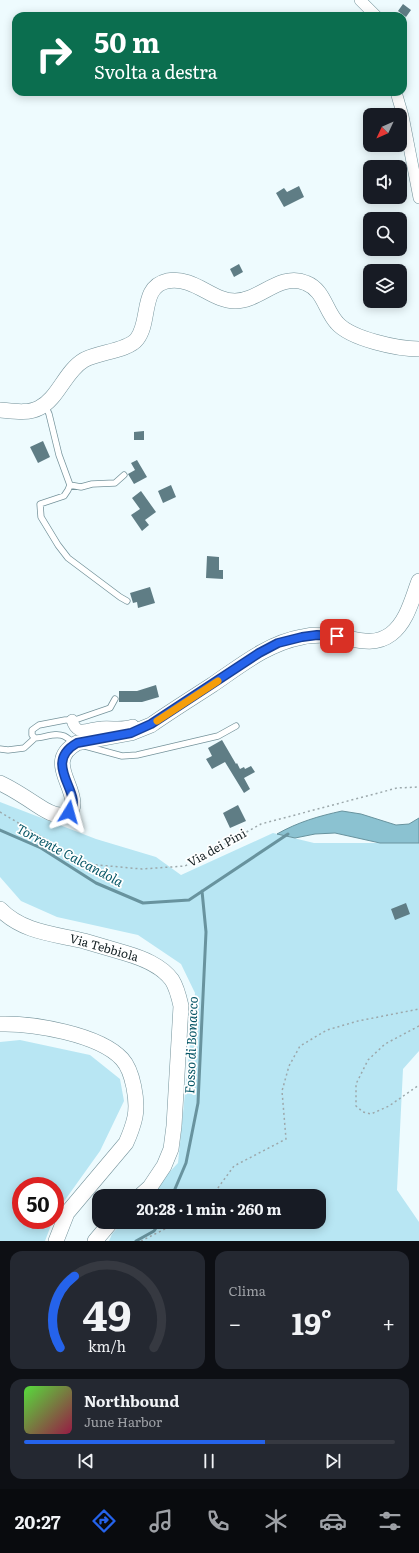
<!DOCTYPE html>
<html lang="it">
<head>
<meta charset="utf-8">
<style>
  :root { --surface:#171b24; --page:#242831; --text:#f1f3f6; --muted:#9ea1a6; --line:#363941; --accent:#2563eb }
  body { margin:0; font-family:Literata,serif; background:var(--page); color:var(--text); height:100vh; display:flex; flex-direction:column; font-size:15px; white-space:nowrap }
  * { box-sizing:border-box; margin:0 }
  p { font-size:13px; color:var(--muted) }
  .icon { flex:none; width:22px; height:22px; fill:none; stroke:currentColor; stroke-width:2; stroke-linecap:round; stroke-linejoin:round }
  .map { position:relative; height:1241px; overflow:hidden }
  .sheet { display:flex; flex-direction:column; gap:10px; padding:10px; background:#0d0f14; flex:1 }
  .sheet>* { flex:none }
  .guide { position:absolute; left:12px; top:12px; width:395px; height:84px; border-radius:12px; box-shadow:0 2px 10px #0003; background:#0b6e4f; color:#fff; overflow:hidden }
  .needle { width:26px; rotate:226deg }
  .controls { position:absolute; left:363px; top:108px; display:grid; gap:8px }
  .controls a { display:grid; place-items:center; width:44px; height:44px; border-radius:8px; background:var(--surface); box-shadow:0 2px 10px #0003; font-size:20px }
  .speed { position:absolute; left:12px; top:1177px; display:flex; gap:8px; font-size:20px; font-weight:700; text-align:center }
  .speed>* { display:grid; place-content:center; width:52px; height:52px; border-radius:50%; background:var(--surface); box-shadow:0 2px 10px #0003; line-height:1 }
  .speed .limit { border:6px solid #d22; background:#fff; color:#111 }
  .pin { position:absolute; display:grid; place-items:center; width:34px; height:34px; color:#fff; margin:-17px; border-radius:8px; box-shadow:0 2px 6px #0006 }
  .me { position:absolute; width:44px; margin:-22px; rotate:8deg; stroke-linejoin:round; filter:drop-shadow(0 0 3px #0008) }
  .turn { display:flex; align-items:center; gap:14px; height:84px; padding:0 16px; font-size:18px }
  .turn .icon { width:52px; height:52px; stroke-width:2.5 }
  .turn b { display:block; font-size:28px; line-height:34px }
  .big { font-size:30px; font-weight:700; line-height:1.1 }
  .sheet .widget { flex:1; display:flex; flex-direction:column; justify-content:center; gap:6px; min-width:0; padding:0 14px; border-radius:12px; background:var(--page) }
  .sheet .dial { align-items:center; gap:0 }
  .dial svg { height:104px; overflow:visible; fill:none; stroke:var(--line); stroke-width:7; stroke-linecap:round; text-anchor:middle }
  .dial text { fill:var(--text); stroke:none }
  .song { display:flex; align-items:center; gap:12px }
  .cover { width:48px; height:48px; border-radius:6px; background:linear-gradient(135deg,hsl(110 70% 55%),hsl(340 70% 35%)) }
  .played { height:4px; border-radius:2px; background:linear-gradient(90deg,var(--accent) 65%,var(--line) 65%) }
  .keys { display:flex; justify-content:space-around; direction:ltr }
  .heat { display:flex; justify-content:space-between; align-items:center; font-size:22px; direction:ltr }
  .sheet .tiles { flex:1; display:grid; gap:10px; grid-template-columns:1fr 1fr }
  .widget:last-child { grid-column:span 2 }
  .trip { position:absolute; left:92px; top:1189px; width:234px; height:40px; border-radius:12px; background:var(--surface); box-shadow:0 2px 10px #0003; font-weight:700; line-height:40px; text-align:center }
  .menu { display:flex; height:64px; justify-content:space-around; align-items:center; background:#090b0e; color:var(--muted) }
  .menu .icon { width:28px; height:28px }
  .menu .current { color:var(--accent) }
  .menu b { font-size:18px; color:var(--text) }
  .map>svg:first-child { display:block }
  .green { fill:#b8e6f3 }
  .water { fill:#8bc2d1; stroke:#68939e }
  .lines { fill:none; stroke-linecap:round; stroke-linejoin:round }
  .stream { stroke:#68939e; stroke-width:3 }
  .building { fill:#5f7d85 }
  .lane-casing { stroke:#75939b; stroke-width:7 }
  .street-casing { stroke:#75939b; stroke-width:12 }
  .secondary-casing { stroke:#75939b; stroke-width:16 }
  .path { stroke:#9ca8ab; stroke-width:1.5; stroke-dasharray:2 3; stroke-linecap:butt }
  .lane { stroke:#fff; stroke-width:5.5 }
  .street { stroke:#fff; stroke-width:11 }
  .secondary { stroke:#fff; stroke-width:15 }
  .route-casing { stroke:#184099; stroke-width:10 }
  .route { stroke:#2563eb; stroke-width:7 }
  .slow { stroke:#f59e0b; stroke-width:7 }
  .labels { text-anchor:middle; stroke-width:3.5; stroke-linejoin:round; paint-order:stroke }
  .street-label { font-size:12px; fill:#182427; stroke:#fff }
  .water-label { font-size:13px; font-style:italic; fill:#075666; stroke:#fff }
</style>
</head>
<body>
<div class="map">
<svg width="419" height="1241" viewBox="0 0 419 1241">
  <rect width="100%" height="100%" fill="#eefbfe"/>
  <path class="green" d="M0,802l96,37 60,18 25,18 92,-42 41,10h105v208l-16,18 -6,121 22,32v19h-310l3,-7 11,-12h196v-26h-172l31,-33 17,-170 -14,-29 -43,-29 -81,-18 -36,-16 -21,-24z
    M20,1040l70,15 30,24 4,22 -24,50 -45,63v-28h-34v34h32l-8,21h-45v-199z"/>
  <path class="water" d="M342,811l19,3 35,11 13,-1 10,-6v25h-39l-45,-10 -20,1 -20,4 -18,-4c21,-12 42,-18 65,-23z"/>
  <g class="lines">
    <path class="stream" d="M0,830l41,18 55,35 47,20 46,-3 99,-66
      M172,1196l14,-33 12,-60 8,-171 -4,-41
      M136,1241l18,-10 6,-9"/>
  </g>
  <path class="building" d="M403,4l8,6 -5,7 -8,-6z
    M299,186l5,11 -20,10 -8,-14 8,-5 3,4z
    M239,264l4,8 -9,5 -4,-8z
    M144,431v9h-10v-8z
    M43,441l7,16 -12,6 -8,-16z
    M137,460l10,17 -13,7 -6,-10 7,-4 -4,-7z
    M171,485l5,12 -13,6 -5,-12z
    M141,491l15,21 -11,8 4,5 -7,6 -11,-16 9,-6 -8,-11z
    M207,556l12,1v13h4v9l-17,-1z
    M150,587l5,16 -17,5 -1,-6 -4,1 -3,-10z
    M156,685l3,12 -17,5h-23v-11h18z
    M222,740l14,24 1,-1 3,6 4,-2 1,2 6,-3 4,6 -11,6 6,11 -6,4 -19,-31 -13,7 -6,-10 6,-3 -4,-8z
    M238,805l8,16 -16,7 -7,-15z
    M406,903l4,11 -15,6 -4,-11z"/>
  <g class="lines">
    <defs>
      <path id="lane" d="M45,405l4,9 10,41 11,30 -2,5 -4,6 -24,8 1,13 17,28 10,13 52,39 7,4
        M70,485l11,2 11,-3 23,-1 9,-8
        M75,743c-4,-2 -7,-5 -11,-7 -9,-4 -20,2 -29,2l-3,-3v-5l7,-5 26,-5h10l35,-12 5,-9
        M85,746l37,10 15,-1 81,-19 18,-10
        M0,749l8,1 16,-2 11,-10"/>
      <path id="street" d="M360,0l16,16
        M396,92l7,24 16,82
        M72,720c1,4 3,8 7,10 7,1 16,-3 22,-3 12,-1 21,2 32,-2"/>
      <path id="secondary" d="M0,410c12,1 28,4 39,-2 19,-9 26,-37 45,-48 14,-8 44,-9 53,-21 14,-18 3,-52 30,-58 28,-5 44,20 68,20 25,0 45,-29 71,-18 18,7 19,27 31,40 14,16 61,26 82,26
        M0,783c13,6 25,14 37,22 9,6 24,16 33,6 3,-2 3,-5 3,-8 -1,-22 -26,-43 4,-60l54,-10 20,-8c20,-14 41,-27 61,-40 28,-19 56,-42 90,-48 12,-3 22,-2 34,-1 19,3 38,11 55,-2 16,-12 21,-35 28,-53
        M0,909c22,23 54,25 84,32 14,4 27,8 41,12 17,5 36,12 47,27 5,8 7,17 9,26l-7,120 -3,23 -7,17 -14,21 -10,9
        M0,1024c32,-1 99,10 122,35 11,12 16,42 13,58 -2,9 -5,17 -9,26l-59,70 -11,28
        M95,1241l16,-19"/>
    </defs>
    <use href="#lane" class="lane-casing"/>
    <use href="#street" class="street-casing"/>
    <use href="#secondary" class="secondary-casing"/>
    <path class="path" d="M0,812l87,52 55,5 43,-3 76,-42 136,-36 22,-1
      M419,1026l-34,18 -17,16 -12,24v22l7,6 8,2 18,-8 30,-21
      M212,1196l22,-30 52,-27 -4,-48 7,-25 11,-20 27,-16 31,-9 61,-12
      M141,1241l38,-19"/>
    <use href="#lane" class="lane"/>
    <use href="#street" class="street"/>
    <use href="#secondary" class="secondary"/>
  </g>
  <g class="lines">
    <defs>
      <path id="route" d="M69,812c17,-17 -29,-48 8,-69l54,-10 20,-9 108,-71 19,-10 24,-6 15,-2 20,1"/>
    </defs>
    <use href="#route" class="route-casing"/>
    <use href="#route" class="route"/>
    <path class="slow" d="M157,721l61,-40"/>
  </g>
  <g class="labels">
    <g class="street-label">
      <text transform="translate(217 848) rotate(-29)" y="4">Via dei Pini</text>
      <text transform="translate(104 948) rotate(16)" y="4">Via Tebbiola</text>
    </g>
    <g class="water-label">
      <text transform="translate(70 855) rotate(28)" y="5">Torrente Calcandola</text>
      <text transform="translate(191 1045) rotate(-88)" y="5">Fosso di Bonacco</text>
    </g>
  </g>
</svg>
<div class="controls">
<a><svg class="needle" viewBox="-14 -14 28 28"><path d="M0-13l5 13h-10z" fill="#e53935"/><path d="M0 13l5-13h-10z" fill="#9ea1a6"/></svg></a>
<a><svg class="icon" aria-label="sound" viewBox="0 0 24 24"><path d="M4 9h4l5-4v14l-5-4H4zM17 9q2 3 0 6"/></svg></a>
<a><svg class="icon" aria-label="search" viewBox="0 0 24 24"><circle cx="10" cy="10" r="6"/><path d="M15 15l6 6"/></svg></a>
<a><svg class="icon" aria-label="layers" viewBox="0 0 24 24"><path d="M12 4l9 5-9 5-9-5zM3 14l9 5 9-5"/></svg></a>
</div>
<div class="speed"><div class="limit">50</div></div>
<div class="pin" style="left:337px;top:636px;background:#d93025"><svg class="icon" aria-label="arrive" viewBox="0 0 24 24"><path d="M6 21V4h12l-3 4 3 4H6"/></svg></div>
<svg class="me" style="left:69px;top:812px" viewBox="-20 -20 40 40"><path d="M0-17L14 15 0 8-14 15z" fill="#2563eb" stroke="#fff" stroke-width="4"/></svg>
<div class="trip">20:28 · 1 min · 260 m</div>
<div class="guide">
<div class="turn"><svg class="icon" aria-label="right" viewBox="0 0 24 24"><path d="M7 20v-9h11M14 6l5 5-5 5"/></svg><div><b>50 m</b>Svolta a destra</div></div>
</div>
</div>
<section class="sheet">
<div class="tiles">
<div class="widget dial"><svg viewBox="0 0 100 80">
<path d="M14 69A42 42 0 1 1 86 69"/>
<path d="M14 69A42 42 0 0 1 25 14" stroke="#2563eb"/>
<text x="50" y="56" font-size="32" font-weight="700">49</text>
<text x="50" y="72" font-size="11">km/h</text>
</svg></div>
<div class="widget"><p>Clima</p>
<div class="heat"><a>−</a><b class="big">19°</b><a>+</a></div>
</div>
<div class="widget">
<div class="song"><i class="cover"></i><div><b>Northbound</b><p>June Harbor</p></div></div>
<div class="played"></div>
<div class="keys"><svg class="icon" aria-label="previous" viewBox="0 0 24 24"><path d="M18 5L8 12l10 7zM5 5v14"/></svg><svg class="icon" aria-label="pause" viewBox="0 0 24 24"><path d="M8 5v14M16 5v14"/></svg><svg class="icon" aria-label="next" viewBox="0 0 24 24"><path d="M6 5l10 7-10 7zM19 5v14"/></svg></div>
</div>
</div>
</section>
<nav class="menu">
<b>20:27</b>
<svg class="icon current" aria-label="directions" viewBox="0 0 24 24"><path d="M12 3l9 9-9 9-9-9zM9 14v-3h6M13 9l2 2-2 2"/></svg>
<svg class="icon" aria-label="music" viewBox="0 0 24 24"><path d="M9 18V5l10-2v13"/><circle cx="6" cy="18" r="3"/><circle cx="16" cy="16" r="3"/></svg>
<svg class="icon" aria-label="phone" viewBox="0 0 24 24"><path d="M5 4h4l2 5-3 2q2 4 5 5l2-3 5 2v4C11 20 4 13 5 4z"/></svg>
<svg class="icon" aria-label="climate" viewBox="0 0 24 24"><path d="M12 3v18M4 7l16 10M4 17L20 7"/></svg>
<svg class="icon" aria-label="car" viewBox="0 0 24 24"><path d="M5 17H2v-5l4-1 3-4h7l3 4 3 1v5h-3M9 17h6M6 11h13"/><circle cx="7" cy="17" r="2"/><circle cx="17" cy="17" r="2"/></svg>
<svg class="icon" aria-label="filters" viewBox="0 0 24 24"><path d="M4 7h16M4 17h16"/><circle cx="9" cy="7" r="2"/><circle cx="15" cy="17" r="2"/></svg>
</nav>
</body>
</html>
